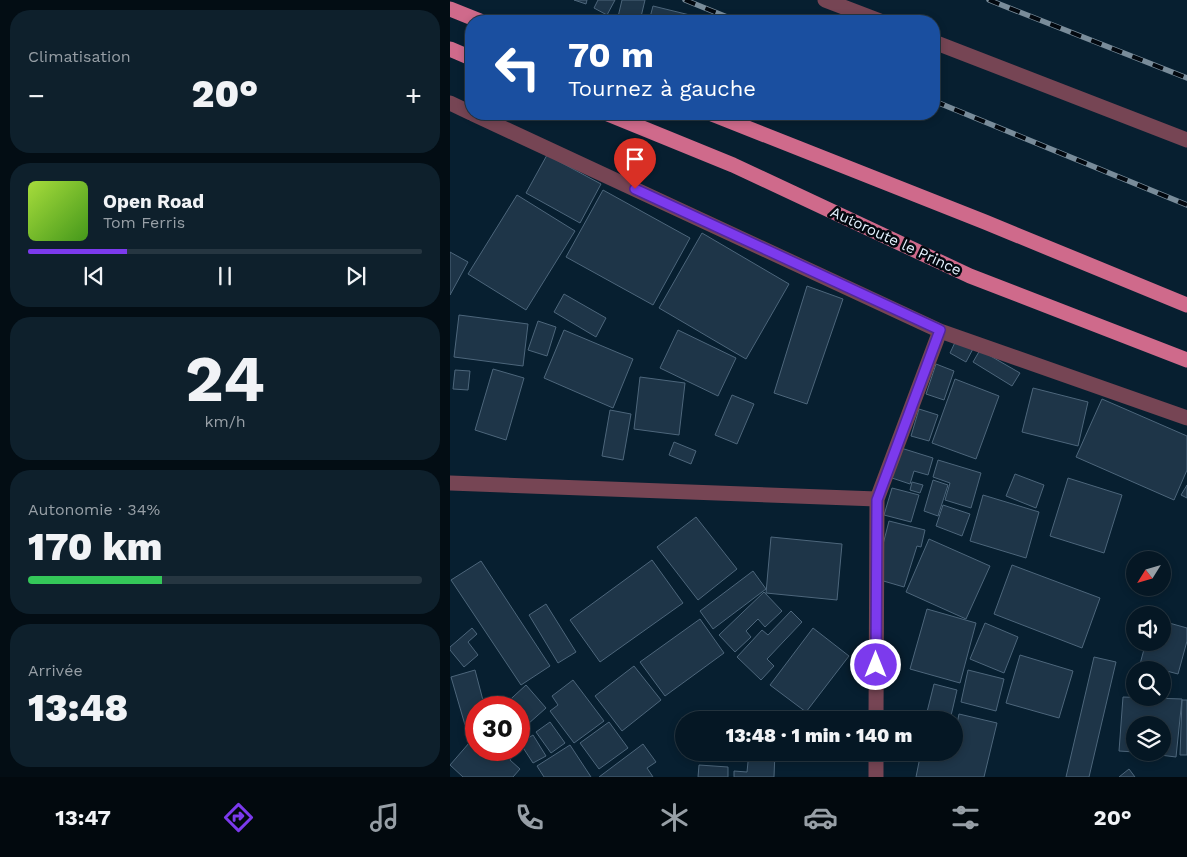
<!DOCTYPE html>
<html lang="fr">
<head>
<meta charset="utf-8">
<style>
  :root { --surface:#051724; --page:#0e202c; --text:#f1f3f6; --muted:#979fa6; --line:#263641; --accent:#7c3aed }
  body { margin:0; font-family:"Work Sans",sans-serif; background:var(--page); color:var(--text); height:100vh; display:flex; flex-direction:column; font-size:19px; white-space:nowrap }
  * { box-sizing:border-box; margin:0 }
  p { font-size:16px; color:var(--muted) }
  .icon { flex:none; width:28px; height:28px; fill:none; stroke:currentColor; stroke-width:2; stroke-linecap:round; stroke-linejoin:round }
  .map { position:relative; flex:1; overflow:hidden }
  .details { display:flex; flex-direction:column; gap:10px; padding:10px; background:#030d14; width:450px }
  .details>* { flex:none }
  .guide { position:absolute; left:15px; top:15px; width:475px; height:105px; border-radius:20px; box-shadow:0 2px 8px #0003,0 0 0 1px var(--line); background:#1a4fa0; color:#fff; overflow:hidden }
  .needle { width:32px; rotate:233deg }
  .buttons { position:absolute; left:676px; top:551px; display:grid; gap:10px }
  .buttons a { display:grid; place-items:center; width:45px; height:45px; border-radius:50%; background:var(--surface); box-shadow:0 2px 8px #0003,0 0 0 1px var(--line); font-size:25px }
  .speed { position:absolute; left:15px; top:696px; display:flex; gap:10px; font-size:25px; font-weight:700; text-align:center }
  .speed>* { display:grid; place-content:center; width:65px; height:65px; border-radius:50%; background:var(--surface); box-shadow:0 2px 8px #0003,0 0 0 1px var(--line); line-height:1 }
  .speed .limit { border:8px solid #d22; background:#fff; color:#111 }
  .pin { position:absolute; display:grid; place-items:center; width:42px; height:42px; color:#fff; margin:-51px -21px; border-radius:50% 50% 50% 0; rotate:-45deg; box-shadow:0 0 5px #0007 }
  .pin .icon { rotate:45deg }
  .me { position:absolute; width:55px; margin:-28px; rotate:0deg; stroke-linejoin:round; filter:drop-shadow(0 0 4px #0008) }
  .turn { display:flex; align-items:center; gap:18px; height:105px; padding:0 20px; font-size:22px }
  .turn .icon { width:65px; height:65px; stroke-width:2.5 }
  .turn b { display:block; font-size:35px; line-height:42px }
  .big { font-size:38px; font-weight:800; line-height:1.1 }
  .details .tile { flex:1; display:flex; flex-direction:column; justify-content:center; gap:8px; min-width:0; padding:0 18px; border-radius:20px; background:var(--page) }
  .details .dial { align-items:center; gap:0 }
  .dial b { font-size:65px; line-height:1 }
  .song { display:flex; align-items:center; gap:15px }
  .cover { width:60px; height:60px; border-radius:8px; background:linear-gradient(135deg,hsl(80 70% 55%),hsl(100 70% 35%)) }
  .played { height:5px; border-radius:2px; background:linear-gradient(90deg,var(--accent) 25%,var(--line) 25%) }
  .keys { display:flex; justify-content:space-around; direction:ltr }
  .heat { display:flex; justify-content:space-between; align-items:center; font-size:28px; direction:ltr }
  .charge { height:8px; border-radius:4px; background:linear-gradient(90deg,#34c759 34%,var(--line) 0) }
  .trip { position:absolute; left:225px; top:711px; width:288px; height:50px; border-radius:25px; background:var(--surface); box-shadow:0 2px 8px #0003,0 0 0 1px var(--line); font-weight:800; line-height:50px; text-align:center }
  .menu { display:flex; height:80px; justify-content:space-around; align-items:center; background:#02090e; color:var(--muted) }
  .menu .icon { width:35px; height:35px }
  .menu .selected { color:var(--accent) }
  .menu b { font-size:22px; color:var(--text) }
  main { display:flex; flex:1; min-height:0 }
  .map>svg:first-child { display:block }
  .building { fill:#1e3548; stroke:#4d667b }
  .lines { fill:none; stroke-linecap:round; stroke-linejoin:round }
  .minor { stroke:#764554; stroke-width:15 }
  .major { stroke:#cf6a8b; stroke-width:15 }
  .rail-casing { stroke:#798c9a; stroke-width:5.5 }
  .rail { stroke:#02080f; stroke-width:4; stroke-dasharray:11; stroke-linecap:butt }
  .route-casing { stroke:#51269a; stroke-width:12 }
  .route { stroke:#7c3aed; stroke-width:9 }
  .labels { text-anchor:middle; stroke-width:5; stroke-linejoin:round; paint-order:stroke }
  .street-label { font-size:15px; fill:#e4f2fe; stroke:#02080f }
</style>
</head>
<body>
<main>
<section class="details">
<div class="tile"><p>Climatisation</p>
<div class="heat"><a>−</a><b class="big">20°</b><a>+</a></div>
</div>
<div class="tile">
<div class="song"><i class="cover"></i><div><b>Open Road</b><p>Tom Ferris</p></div></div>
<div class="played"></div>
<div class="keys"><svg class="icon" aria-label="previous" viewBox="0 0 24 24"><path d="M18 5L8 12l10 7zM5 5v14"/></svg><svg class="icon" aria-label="pause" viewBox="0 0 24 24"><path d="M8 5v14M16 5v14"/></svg><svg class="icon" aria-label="next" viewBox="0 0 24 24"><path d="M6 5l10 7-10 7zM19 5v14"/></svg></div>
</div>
<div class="tile dial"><b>24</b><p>km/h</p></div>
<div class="tile"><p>Autonomie · 34%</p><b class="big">170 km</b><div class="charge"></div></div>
<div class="tile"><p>Arrivée</p><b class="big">13:48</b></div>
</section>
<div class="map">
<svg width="737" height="777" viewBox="0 0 737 777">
  <rect width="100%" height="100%" fill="#071f30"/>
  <path class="building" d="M124,0h13l-1,4z
    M148,0h17l-8,15 -13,-7z
    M172,0h23l-5,21h-23z
    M203,6l45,11 -1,4h-48z
    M97,155l54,29 -21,39 -54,-30z
    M153,190l87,48 -37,67 -87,-48z
    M67,195l58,36 -49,79 -58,-36z
    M252,233l87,51 -43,75 -87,-51z
    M0,252l18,10 -18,33z
    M357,286l36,13 -36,105 -33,-11z
    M114,294l42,24 -10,19 -42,-25z
    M9,315l69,9 -5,42 -69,-9z
    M88,321l18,6 -9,29 -19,-6z
    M114,330l69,29 -20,49 -69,-30z
    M228,330l58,28 -18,38 -58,-28z
    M508,336l17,9 -9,17 -16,-9z
    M530,350l40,23 -8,13 -39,-24z
    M486,364l18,7 -10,29 -18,-6z
    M43,369l31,9 -18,62 -31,-10z
    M5,370l15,1 -2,19 -15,-1z
    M190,377l45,6 -6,52 -45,-6z
    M505,379l44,17 -23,63 -44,-16z
    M583,388l55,14 -10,44 -56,-14z
    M282,395l22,9 -17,40 -22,-9z
    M652,399l85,37v34l-13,30 -98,-43z
    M469,409l19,6 -9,26 -18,-5z
    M160,410l21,4 -8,46 -21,-4z
    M224,442l22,9 -5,13 -22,-9z
    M451,448l32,10 -5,17 -14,-4 -4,13 -18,-6z
    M488,460l43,13 -10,35 -26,-8 5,-17 -17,-6z
    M565,474l29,11 -8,23 -30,-12z
    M618,478l54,17 -18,58 -54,-17z
    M483,480l15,5 -10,31 -14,-5z
    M462,482l11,3 -3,8 -10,-3z
    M737,485v13l-6,-3z
    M442,488l27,7 -8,27 -27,-7z
    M533,495l56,17 -13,46 -56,-17z
    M493,505l27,9 -8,22 -26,-10z
    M246,517l41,52 -39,31 -41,-53z
    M439,521l36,9 -4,17 -4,-1 -13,41 -24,-7 -2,-16z
    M321,537l71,7 -5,56 -71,-7z
    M479,539l61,27 -24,53 -60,-27z
    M202,560l31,43 -83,59 -30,-42z
    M31,561l69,105 -29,19 -70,-105z
    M562,565l88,33 -18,50 -88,-34z
    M303,571l13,18 -53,40 -13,-18z
    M314,592l18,19 -17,16 -7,-8 -12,12 5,6 -16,15 -16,-17z
    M96,604l30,48 -18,11 -29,-48z
    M477,609l49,14 -16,60 -50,-14z
    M341,611l11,11 -35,37 7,7 -13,14 -24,-23 25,-27 6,5z
    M250,619l24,34 -59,43 -25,-34z
    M712,621l25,7v13l-9,33 -38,-10 6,-22h16z
    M535,623l33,14 -14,36 -34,-14z
    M22,628l5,6 -9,8 10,13 -14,12 -14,-17v-3z
    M363,628l36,28 -43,56 -36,-27z
    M570,655l53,16 -14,47 -53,-15z
    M644,657l22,5 -27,115h-23z
    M184,666l27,34 -39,31 -27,-35z
    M25,670l10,38h-9v14l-11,3 -14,-48z
    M518,670l36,9 -8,32 -35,-9z
    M123,680l31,41 -30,22 -24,-32 8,-6 -6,-9z
    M484,684l23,6 -7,30h-25z
    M76,685l20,23 -27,24v-24h-18z
    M673,697l59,2 -6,58 -40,-5h26v-27h-27v27l-16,-1z
    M732,700h5v55h-7z
    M509,714l38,9 -13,54h-68l5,-25h33v-14z
    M100,722l15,21 -14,10 -15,-21z
    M159,722l19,26 -29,21 -19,-26z
    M26,735v15h42l-8,10 10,9 -7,8h-50l-13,-12z
    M83,735l13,21 -13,7 -13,-20z
    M193,744l13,18 -9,6 6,9h-54z
    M120,745l21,32h-47l-7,-11z
    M299,752h26l-1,25h-40v-6l13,1z
    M249,765l29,2v10h-30z
    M679,769l6,8h-16z"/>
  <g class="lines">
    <path class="minor" d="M375,0l55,21
      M484,42l253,98
      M0,103l21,10
      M23,114l467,217 247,87
      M0,483l427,16
      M426,720l1,-221 63,-168
      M426,777v-25"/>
    <path class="major" d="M0,9l30,12
      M0,49l21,9
      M158,114l125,51 237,111 217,84
      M262,114l273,108 202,83"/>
    <defs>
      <path id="rail" d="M235,0l52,21
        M539,0l198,78
        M484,101l253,104"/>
    </defs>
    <use href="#rail" class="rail-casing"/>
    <use href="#rail" class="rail"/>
  </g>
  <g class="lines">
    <defs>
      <path id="route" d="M185,189l305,141 -63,170 -1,165"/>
    </defs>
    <use href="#route" class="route-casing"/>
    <use href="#route" class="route"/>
  </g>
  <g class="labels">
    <g class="street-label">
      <text transform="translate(446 241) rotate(25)" y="5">Autoroute le Prince</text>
    </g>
  </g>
</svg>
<div class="buttons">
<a><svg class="needle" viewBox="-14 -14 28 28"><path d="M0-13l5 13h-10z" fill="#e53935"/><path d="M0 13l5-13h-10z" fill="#979fa6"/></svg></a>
<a><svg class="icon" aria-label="sound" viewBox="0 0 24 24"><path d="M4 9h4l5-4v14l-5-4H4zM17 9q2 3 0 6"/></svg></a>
<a><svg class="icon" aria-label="search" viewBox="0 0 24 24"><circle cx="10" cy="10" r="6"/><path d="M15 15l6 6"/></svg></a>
<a><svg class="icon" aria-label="layers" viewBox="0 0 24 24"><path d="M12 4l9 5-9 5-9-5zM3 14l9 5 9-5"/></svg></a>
</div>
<div class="speed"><div class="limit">30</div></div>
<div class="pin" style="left:185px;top:189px;background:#d93025"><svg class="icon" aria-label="arrive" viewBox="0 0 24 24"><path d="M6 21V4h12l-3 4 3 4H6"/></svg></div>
<svg class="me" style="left:426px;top:665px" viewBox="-20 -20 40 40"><circle r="17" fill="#7c3aed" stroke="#fff" stroke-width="3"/><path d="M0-11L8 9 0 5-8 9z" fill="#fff"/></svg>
<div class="trip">13:48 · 1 min · 140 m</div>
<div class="guide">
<div class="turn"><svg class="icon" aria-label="left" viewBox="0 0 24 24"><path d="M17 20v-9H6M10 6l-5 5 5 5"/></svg><div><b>70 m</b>Tournez à gauche</div></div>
</div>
</div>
</main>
<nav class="menu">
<b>13:47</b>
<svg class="icon selected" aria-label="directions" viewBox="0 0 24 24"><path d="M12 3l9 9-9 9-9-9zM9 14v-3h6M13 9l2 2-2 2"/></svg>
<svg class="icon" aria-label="music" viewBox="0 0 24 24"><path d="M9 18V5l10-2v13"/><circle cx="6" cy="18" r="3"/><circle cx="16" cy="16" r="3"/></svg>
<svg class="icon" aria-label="phone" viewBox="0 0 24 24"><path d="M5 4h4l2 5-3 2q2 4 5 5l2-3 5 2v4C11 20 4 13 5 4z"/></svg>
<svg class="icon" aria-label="climate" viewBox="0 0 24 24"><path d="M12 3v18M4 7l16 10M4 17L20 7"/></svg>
<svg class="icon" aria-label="car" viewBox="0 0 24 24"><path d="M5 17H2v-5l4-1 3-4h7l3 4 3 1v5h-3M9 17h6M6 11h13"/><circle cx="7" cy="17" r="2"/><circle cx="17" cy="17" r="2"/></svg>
<svg class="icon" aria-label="filters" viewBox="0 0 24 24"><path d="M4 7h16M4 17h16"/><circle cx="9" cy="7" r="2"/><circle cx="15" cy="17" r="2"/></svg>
<b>20°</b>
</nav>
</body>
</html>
